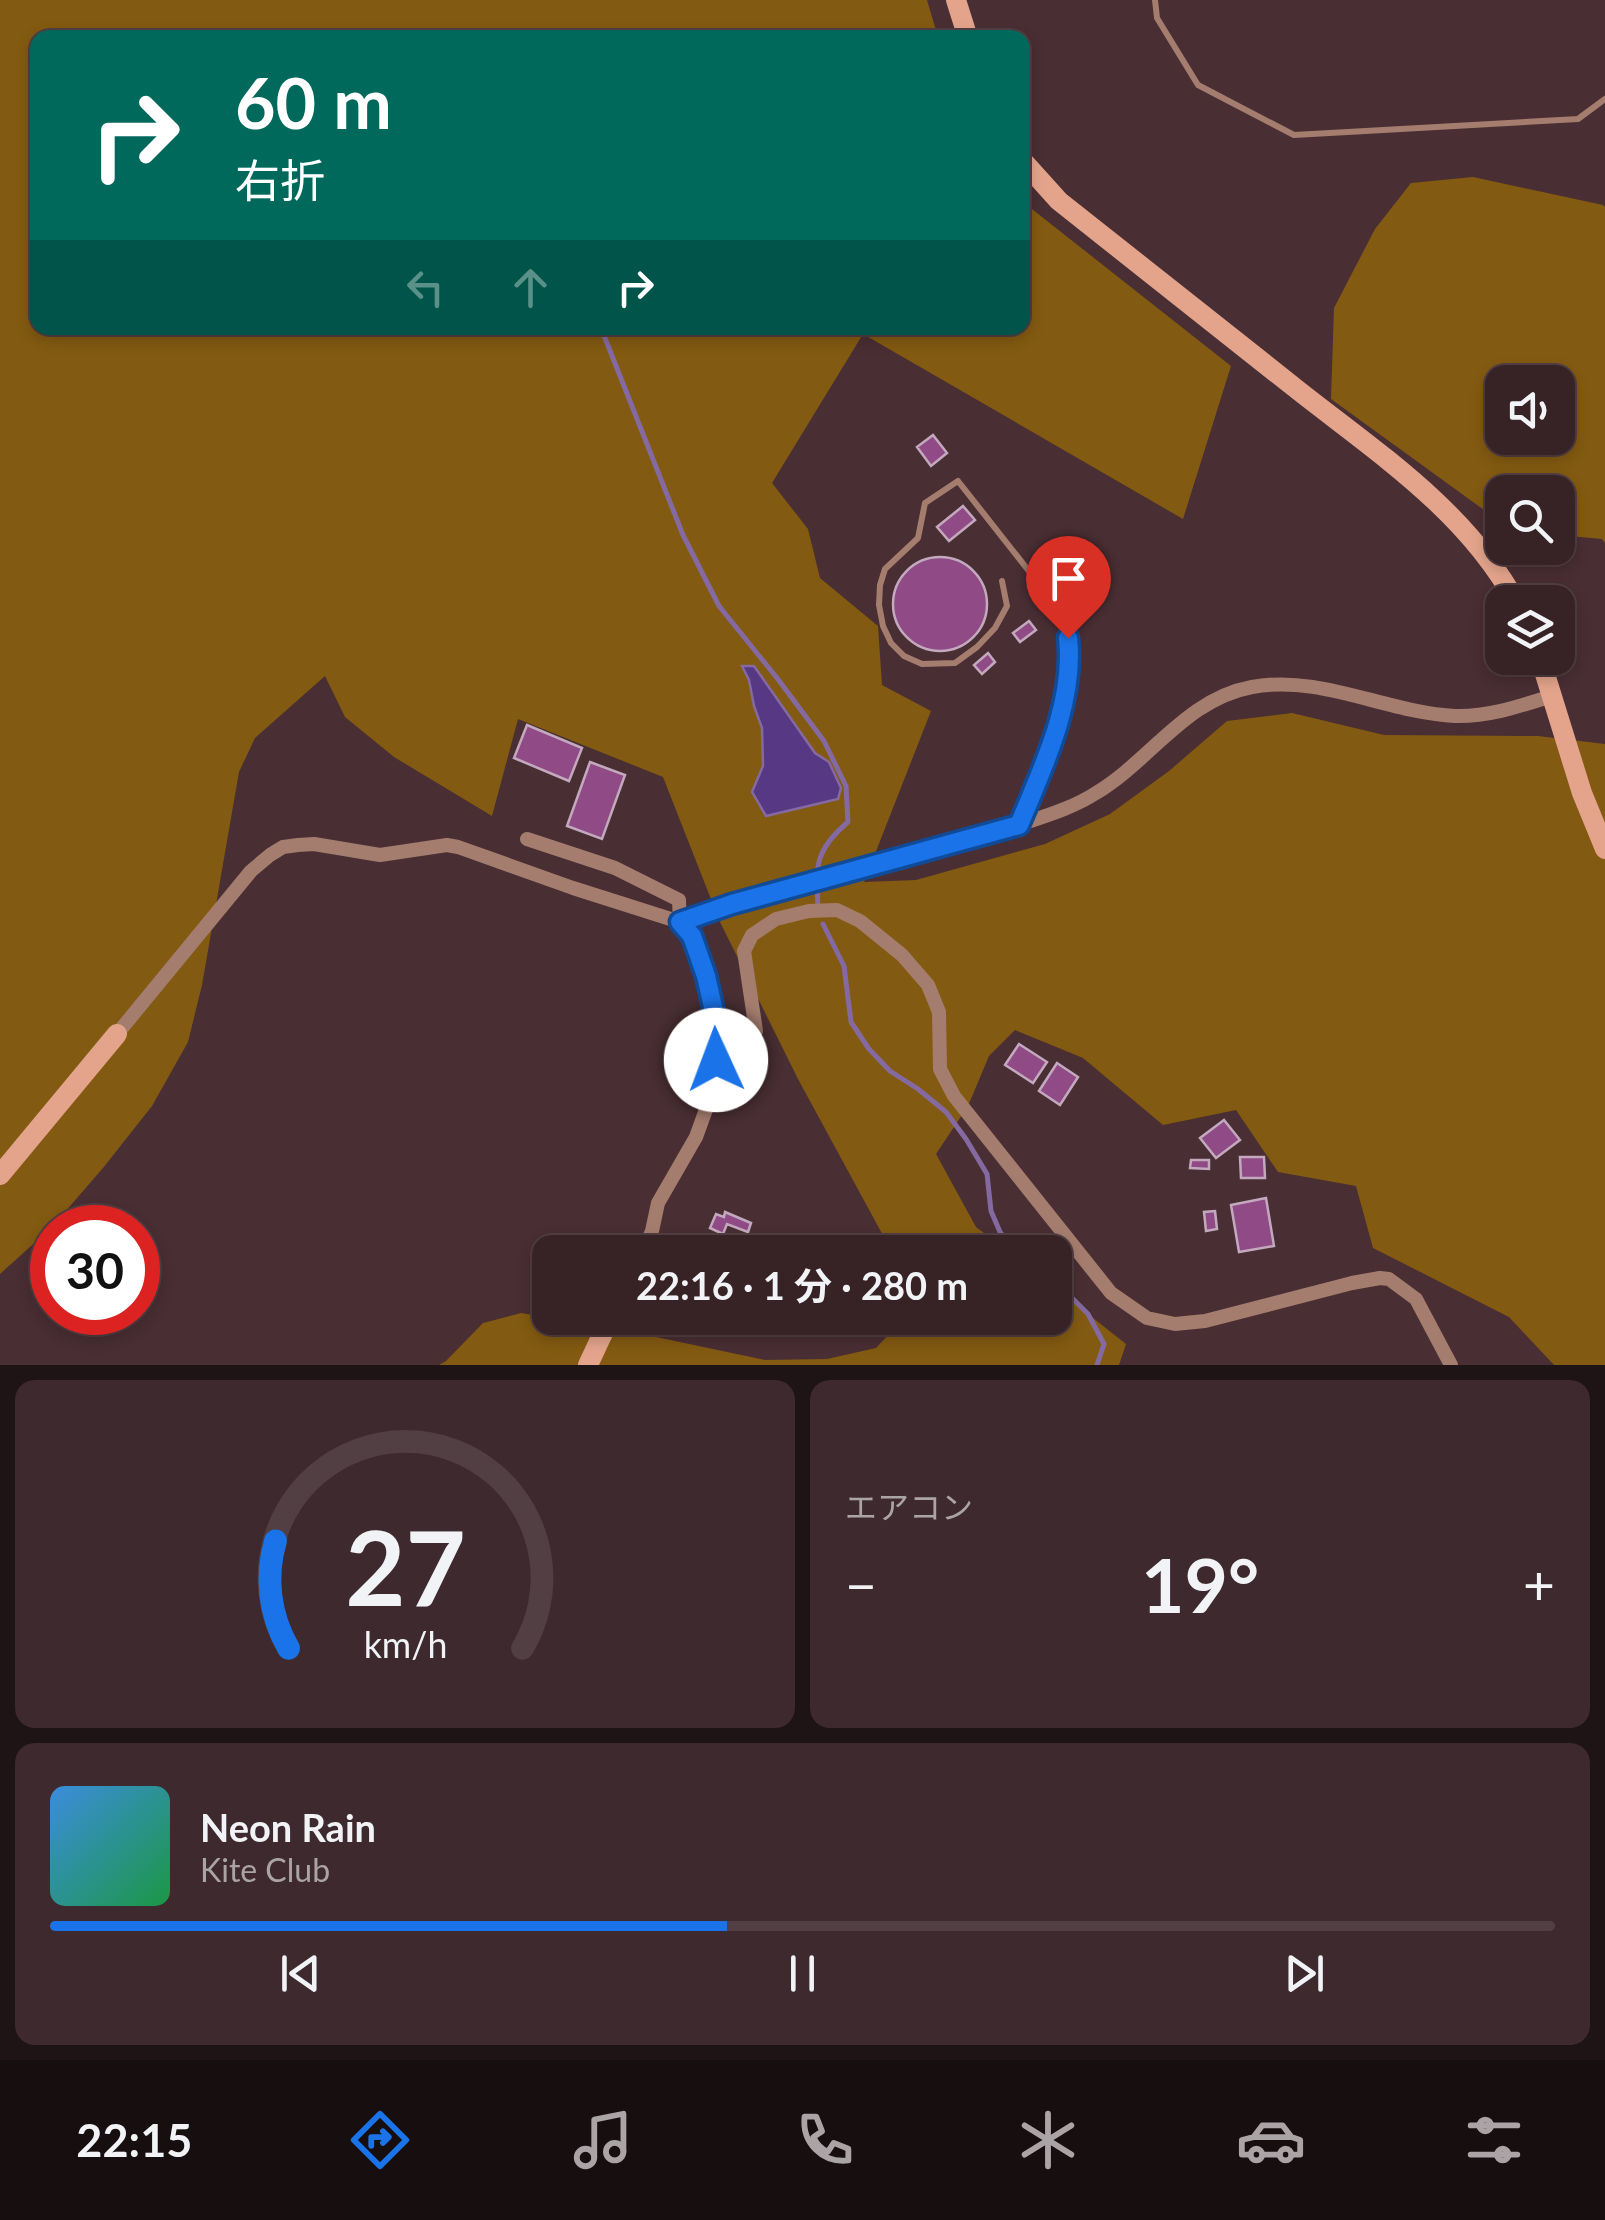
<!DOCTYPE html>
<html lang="ja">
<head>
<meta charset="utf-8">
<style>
  :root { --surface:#372226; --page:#3e2a2e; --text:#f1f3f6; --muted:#aaa4a7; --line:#513f43; --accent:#1a73e8 }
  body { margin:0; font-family:Lato,"Noto Sans JP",sans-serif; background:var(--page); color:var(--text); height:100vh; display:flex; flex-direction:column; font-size:38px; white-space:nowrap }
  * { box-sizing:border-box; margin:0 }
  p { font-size:32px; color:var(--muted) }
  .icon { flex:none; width:55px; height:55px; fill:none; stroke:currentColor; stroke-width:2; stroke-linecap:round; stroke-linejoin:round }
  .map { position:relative; height:1365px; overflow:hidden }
  .details { display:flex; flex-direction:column; gap:15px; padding:15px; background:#1e1315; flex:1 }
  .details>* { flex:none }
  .hud { position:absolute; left:30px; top:30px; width:1000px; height:305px; border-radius:20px; box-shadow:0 5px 15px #0003,0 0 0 2px var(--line); background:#00695c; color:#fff; overflow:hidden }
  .buttons { position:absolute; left:1485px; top:365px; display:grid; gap:20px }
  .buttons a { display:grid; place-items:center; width:90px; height:90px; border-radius:20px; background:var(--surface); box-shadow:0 5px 15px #0003,0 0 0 2px var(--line); font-size:50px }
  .speed { position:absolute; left:30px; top:1205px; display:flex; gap:20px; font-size:50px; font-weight:700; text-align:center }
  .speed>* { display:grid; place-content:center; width:130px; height:130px; border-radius:50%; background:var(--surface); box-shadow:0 5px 15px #0003,0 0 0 2px var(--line); line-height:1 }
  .speed .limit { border:15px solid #d22; background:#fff; color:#111 }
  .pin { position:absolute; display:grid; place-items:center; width:85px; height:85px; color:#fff; margin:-102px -42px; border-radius:50% 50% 50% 0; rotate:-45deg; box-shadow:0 0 10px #0007 }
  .pin .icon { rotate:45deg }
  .me { position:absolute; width:110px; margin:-55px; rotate:358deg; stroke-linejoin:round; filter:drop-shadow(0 0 8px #0008) }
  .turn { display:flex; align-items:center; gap:35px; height:210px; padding:0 40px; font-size:45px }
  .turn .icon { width:130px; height:130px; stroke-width:2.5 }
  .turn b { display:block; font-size:70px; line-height:85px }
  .lanes { display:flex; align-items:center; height:95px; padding:0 40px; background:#0003; justify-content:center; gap:50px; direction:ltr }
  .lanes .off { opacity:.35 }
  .big { font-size:75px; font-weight:700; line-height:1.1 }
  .details .tile { flex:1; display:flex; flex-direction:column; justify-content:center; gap:15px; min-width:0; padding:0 35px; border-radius:20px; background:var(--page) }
  .details .dial { align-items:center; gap:0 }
  .dial svg { height:260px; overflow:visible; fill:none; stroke:var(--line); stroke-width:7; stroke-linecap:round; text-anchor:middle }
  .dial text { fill:var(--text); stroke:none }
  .song { display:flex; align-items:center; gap:30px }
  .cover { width:120px; height:120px; border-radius:15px; background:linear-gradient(135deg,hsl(210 70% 55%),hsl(140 70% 35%)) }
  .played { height:10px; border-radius:5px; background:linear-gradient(90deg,var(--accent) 45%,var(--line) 45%) }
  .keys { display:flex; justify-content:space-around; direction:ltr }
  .heat { display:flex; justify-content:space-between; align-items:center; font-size:55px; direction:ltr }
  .details .tiles { flex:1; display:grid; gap:15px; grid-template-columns:1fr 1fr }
  .tile:last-child { grid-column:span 2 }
  .trip { position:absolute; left:532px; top:1235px; width:540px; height:100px; border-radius:20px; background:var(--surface); box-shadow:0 5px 15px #0003,0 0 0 2px var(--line); font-weight:700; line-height:100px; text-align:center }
  .tab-bar { display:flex; height:160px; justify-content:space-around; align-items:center; background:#160e0f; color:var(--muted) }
  .tab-bar .icon { width:70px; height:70px }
  .tab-bar .selected { color:var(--accent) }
  .tab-bar b { font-size:45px; color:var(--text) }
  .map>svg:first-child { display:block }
  .forest { fill:#835a11; fill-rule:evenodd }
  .water { fill:#563884; stroke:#846aa0; stroke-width:2.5 }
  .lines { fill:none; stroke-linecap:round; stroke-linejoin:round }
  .stream { stroke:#846aa0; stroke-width:5 }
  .building { fill:#904a86; stroke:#c3a9be; stroke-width:2.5 }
  .lane { stroke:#a57d6e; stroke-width:6 }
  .street { stroke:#a57d6e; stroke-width:14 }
  .secondary { stroke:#e4a48c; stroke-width:20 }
  .route-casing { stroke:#114b97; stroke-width:25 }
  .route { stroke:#1a73e8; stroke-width:18 }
</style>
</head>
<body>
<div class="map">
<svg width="1605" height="1365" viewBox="0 0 1605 1365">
  <rect width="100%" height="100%" fill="#492e33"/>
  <path class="forest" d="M0,0h927l11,37 -900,1v290h984l1,-126 208,164 -48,153 -320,-185 -91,149 36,46 12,49 58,48 4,59 49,26 -67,171 52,-2 129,-36 65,-30 59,-43 58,-50 65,-8 92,22 154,1 67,8v621h-51l-45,-48 -136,-69 -17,-62 -78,-14 -42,-62 -73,15 -80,-67 -68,-28 -26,26 -21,50 -32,48 40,73 33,25h-117l-94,-173 -78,-157 -57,-145 -145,-58 -26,97 -98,-59 -49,-40 -20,-41 -70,62 -16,34 -37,213 -14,57 -36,64 -49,62 -52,60 -51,46z
    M1473,177l130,28 2,2v336l-3,-4 -44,-4v-43h-56v31l-171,-124 3,-91 41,-79 36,-46zM1502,382h56v56h-56z
    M1055,1288l71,56 -7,21h-680l7,-4 37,-38 38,-10 97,16 147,31 62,-1 49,-11 15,-16 7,-14h157z"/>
  <path class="water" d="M742,666h12l61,87 14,9 12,26 -3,11 -72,17 -14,-24 11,-26 -1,-38 -8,-22 -5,-26z"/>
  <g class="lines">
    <path class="stream" d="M601,328l82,207 36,71 58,72 47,63 22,45 2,36c-34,29 -32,44 -30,86
      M823,924l21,42 7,56 18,27 21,22 28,18 28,23 20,27 21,35 4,37 9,21 14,20
      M1055,1281l33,33 16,30 -7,21"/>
  </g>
  <path class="building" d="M933,435l14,18 -16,13 -14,-19z
    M963,506l12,14 -26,21 -12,-14z
    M893 604a47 47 0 1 1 94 0a47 47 0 1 1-94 0Z
    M1029,621l7,9 -16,12 -7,-9z
    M988,653l7,9 -13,12 -8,-9z
    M527,725l55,23 -13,33 -55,-23z
    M590,762l35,13 -23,64 -35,-13z
    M1019,1044l28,18 -14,21 -28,-18z
    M1057,1063l21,14 -18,28 -21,-14z
    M1224,1120l16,20 -24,18 -16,-20z
    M1240,1157h24l1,21h-24z
    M1191,1160h18v9l-19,-1z
    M1266,1198l8,48 -35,6 -8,-47z
    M1215,1211l2,18 -11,2 -2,-19z
    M725,1212l26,11 -3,9 -21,-8 -4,10 -13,-6 6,-14 8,3z"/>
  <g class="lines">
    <path class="lane" d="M1155,0l2,18 41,67 96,50 284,-16 27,-20
      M1002,581l5,25 -12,22 -18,19 -22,16 -33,1 -18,-8 -13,-13 -8,-17 -4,-21 1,-20 5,-16 33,-31 7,-35 33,-22 96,122c10,18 18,39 16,60 -3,53 -30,111 -50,159"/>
    <path class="street" d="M527,839l88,29 64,32 1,22
      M680,922l52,-18 287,-79c26,-9 54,-17 77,-32 55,-33 90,-94 156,-106 68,-13 136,26 203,29 34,1 65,-10 97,-20
      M117,1034l134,-163 19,-16 13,-8 15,-2 16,-1 66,11 67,-10 11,2 115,41 107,34 12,14 8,17 18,76 -6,64 -16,44 -38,66 -6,28 -9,21
      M712,1093l18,-6 26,-56 -12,-80 8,-16 24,-16 33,-8 28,-1 23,11 42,34 26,30 11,27 1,57 14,27 157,197 36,25 28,6 30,-3 147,-38 28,-5 9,1 27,20 35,66"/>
    <path class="secondary" d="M956,0l12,38
      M1022,160l37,41c80,64 160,127 240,190 80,63 167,120 217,211
      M1540,658l42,135 23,56
      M0,1175l117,-141
      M588,1365l22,-47"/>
  </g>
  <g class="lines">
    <defs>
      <path id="route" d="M716,1060l2,-31 -12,-53 -14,-40 -12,-14 52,-18 287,-79c24,-58 56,-123 49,-187"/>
    </defs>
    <use href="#route" class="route-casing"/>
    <use href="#route" class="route"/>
  </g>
</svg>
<div class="buttons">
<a><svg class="icon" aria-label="sound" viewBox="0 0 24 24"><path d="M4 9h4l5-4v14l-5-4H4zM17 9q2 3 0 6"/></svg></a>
<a><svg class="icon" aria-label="search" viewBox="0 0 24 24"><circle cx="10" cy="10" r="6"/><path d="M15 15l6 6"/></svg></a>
<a><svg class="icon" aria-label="layers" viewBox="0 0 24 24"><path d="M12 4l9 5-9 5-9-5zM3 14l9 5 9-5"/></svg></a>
</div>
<div class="speed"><div class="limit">30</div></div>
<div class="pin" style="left:1068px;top:638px;background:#d93025"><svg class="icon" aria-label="arrive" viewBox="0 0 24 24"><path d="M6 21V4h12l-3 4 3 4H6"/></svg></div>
<svg class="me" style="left:716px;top:1060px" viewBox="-20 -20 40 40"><circle r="19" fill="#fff"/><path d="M0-13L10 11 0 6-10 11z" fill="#1a73e8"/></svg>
<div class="trip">22:16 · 1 分 · 280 m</div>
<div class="hud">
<div class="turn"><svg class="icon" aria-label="right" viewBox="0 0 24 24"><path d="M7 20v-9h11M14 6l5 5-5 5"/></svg><div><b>60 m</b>右折</div></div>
<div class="lanes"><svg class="icon off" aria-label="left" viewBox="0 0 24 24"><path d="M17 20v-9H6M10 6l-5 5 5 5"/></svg><svg class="icon off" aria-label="ahead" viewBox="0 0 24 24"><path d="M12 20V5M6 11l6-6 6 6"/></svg><svg class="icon" aria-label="right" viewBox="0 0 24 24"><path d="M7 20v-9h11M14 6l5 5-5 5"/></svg></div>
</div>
</div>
<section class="details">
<div class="tiles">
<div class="tile dial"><svg viewBox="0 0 100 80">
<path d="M14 69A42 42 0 1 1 86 69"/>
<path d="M14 69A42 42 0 0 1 10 36" stroke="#1a73e8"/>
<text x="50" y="56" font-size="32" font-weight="700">27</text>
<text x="50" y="72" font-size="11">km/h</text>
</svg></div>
<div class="tile"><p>エアコン</p>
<div class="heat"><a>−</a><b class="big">19°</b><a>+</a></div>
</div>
<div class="tile">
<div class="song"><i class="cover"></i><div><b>Neon Rain</b><p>Kite Club</p></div></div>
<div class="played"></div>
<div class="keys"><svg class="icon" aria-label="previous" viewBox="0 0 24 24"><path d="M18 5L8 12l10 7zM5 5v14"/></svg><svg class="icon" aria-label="pause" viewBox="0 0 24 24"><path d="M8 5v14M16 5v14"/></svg><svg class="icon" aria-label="next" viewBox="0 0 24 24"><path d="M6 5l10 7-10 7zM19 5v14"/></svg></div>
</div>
</div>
</section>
<nav class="tab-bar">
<b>22:15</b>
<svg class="icon selected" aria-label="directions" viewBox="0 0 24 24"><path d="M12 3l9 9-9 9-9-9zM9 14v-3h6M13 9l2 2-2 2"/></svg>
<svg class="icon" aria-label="music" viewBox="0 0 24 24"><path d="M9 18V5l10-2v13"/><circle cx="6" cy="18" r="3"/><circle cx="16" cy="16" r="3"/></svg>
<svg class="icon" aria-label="phone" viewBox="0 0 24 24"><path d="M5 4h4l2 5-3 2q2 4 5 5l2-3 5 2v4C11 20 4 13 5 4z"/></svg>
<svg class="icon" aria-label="climate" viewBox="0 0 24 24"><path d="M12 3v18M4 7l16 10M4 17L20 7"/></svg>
<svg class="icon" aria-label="car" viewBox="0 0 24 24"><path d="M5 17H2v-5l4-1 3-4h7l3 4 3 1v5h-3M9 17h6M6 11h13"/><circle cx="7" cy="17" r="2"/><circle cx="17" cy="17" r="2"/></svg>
<svg class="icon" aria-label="filters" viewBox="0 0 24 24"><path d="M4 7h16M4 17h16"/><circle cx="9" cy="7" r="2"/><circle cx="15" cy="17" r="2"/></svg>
</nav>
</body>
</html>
